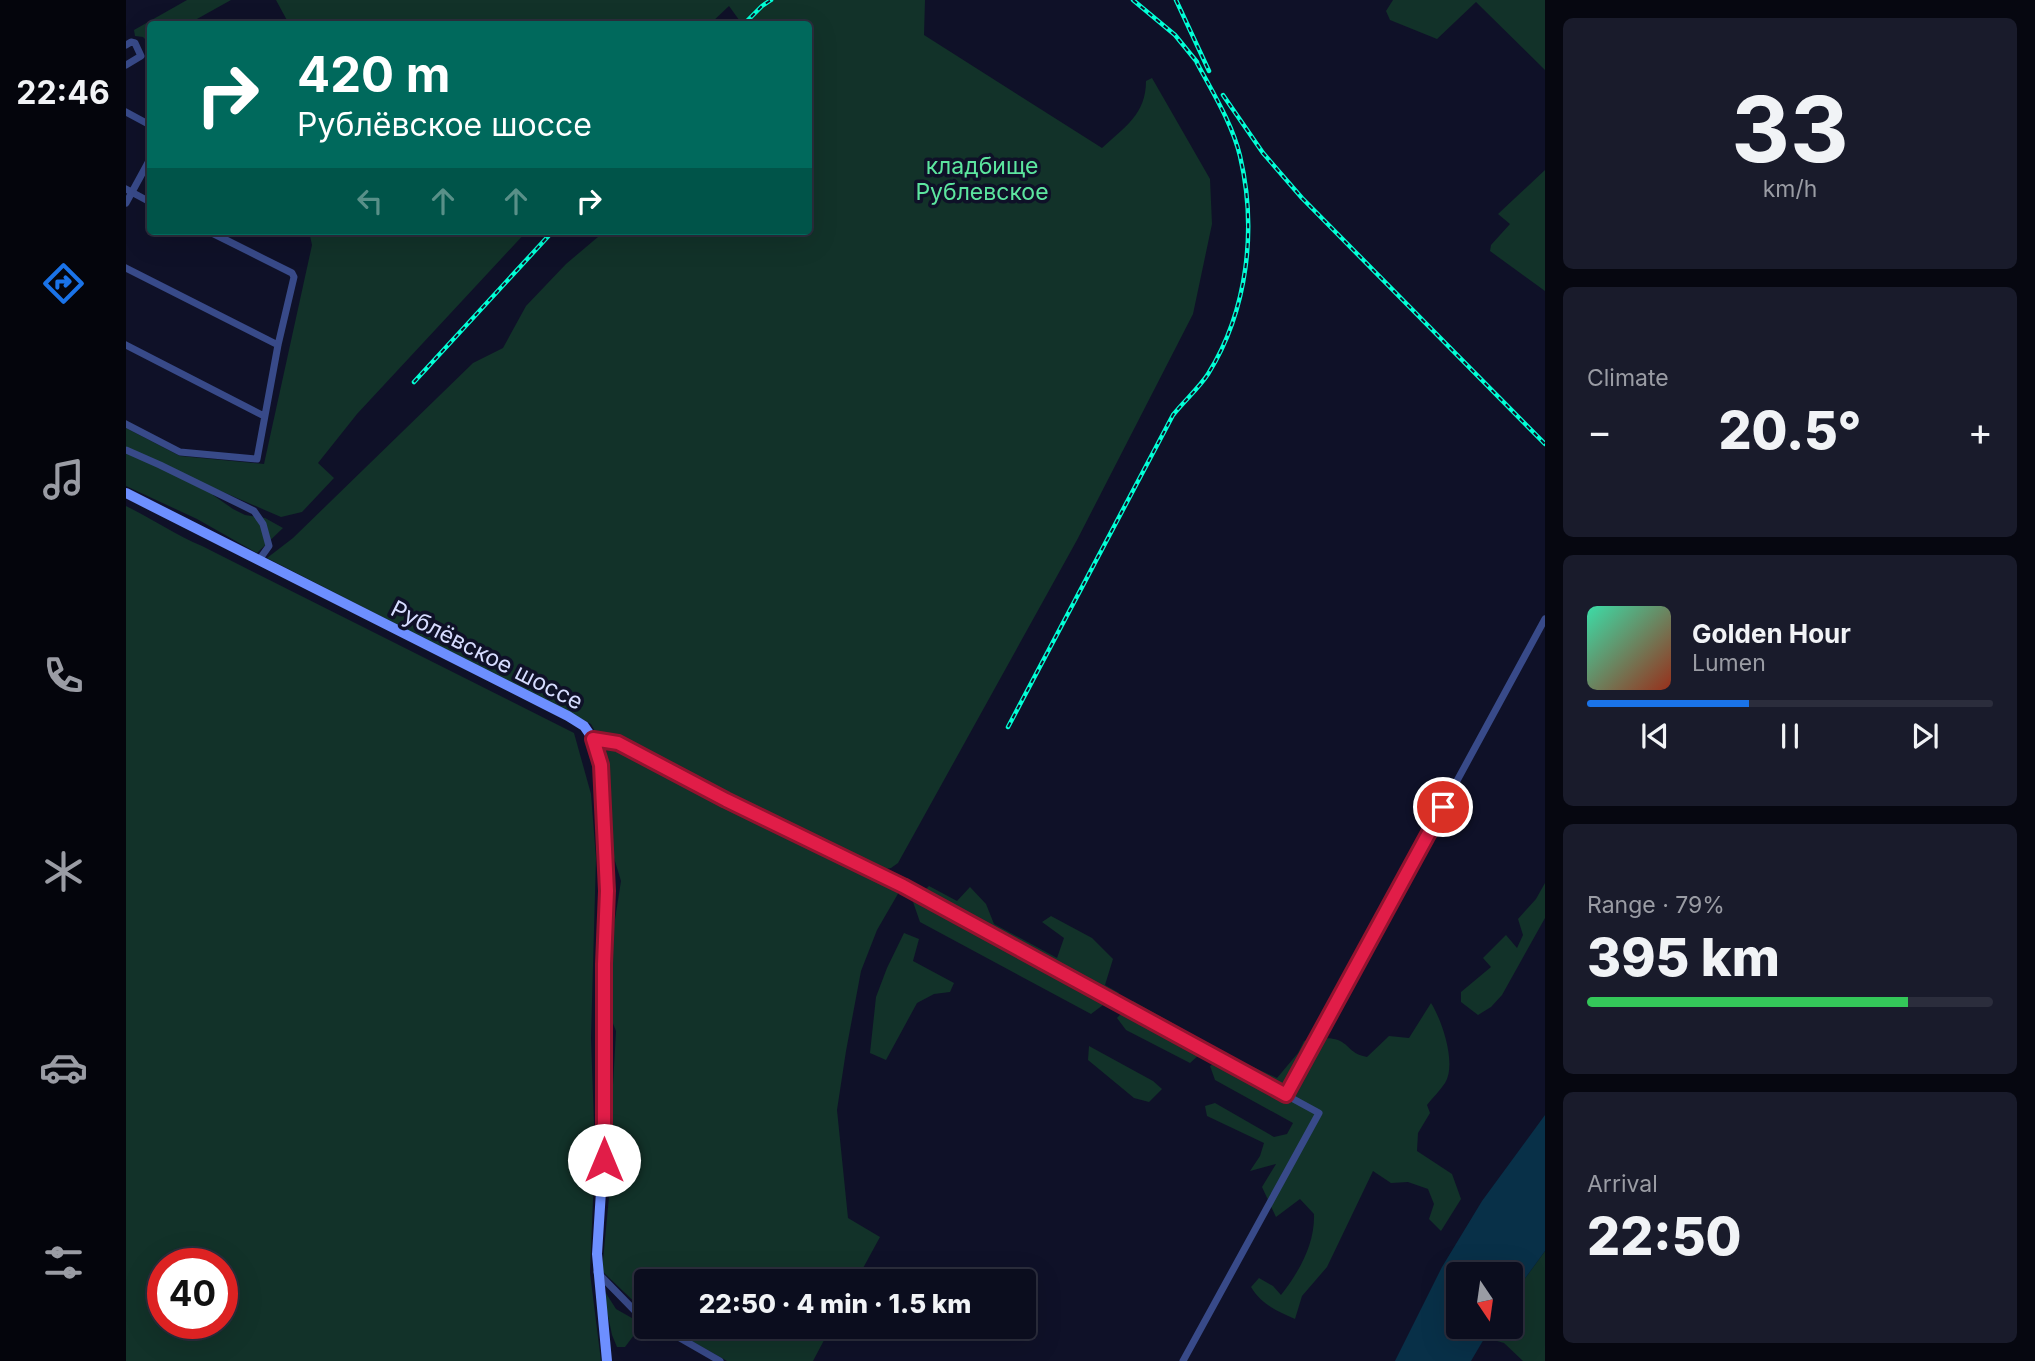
<!DOCTYPE html>
<html lang="en">
<head>
<meta charset="utf-8">
<style>
  :root { --surface:#0b0d1e; --page:#191b2b; --text:#f1f3f6; --muted:#9a9ca4; --line:#2b2d3c; --accent:#1a73e8 }
  body { margin:0; font-family:Inter,sans-serif; background:var(--page); color:var(--text); height:100vh; display:flex; flex-direction:column; font-size:26px; white-space:nowrap }
  * { box-sizing:border-box; margin:0 }
  p { font-size:23px; color:var(--muted) }
  .icon { flex:none; width:38px; height:38px; fill:none; stroke:currentColor; stroke-width:2; stroke-linecap:round; stroke-linejoin:round }
  .map { position:relative; flex:1; overflow:hidden }
  .panel { display:flex; flex-direction:column; gap:18px; padding:18px; background:#060710; width:490px }
  .panel>* { flex:none }
  .banner { position:absolute; left:21px; top:21px; width:665px; height:214px; border-radius:7px; box-shadow:0 7px 28px #0002,0 0 0 2px var(--line); background:#00695c; color:#fff; overflow:hidden }
  .needle { width:46px; rotate:167deg }
  .tools { position:absolute; left:1320px; top:1262px; display:grid; gap:14px }
  .tools a { display:grid; place-items:center; width:77px; height:77px; border-radius:7px; background:var(--surface); box-shadow:0 7px 28px #0002,0 0 0 2px var(--line); font-size:35px }
  .speed { position:absolute; left:21px; top:1248px; display:flex; gap:14px; font-size:35px; font-weight:700; text-align:center }
  .speed>* { display:grid; place-content:center; width:91px; height:91px; border-radius:50%; background:var(--surface); box-shadow:0 7px 28px #0002,0 0 0 2px var(--line); line-height:1 }
  .speed .limit { border:10px solid #d22; background:#fff; color:#111 }
  .pin { position:absolute; display:grid; place-items:center; width:60px; height:60px; color:#fff; margin:-30px; border:4px solid #fff; border-radius:50%; box-shadow:0 2px 7px #0007 }
  .me { position:absolute; width:77px; margin:-38px; rotate:0deg; stroke-linejoin:round; filter:drop-shadow(0 0 5px #0008) }
  .turn { display:flex; align-items:center; gap:24px; height:147px; padding:0 35px; font-size:32px }
  .turn .icon { width:91px; height:91px; stroke-width:2.5 }
  .turn b { display:block; font-size:49px; line-height:60px }
  .lanes { display:flex; align-items:center; height:66px; padding:0 35px; background:#0003; justify-content:center; gap:35px; direction:ltr }
  .lanes .off { opacity:.35 }
  .big { font-size:52px; font-weight:800; line-height:1.1 }
  .panel .tile { flex:1; display:flex; flex-direction:column; justify-content:center; gap:10px; min-width:0; padding:0 24px; border-radius:10px; background:var(--page) }
  .panel .dial { align-items:center; gap:0 }
  .dial b { font-size:91px; line-height:1 }
  .song { display:flex; align-items:center; gap:21px }
  .cover { width:84px; height:84px; border-radius:10px; background:linear-gradient(135deg,hsl(160 70% 55%),hsl(10 70% 35%)) }
  .played { height:7px; border-radius:4px; background:linear-gradient(90deg,var(--accent) 40%,var(--line) 40%) }
  .keys { display:flex; justify-content:space-around; direction:ltr }
  .heat { display:flex; justify-content:space-between; align-items:center; font-size:38px; direction:ltr }
  .charge { height:10px; border-radius:5px; background:linear-gradient(90deg,#34c759 79%,var(--line) 0) }
  .trip { position:absolute; left:508px; top:1269px; width:402px; height:70px; border-radius:7px; background:var(--surface); box-shadow:0 7px 28px #0002,0 0 0 2px var(--line); font-weight:800; line-height:70px; text-align:center }
  main { display:flex; flex:1; min-height:0 }
  .tab-bar { display:flex; flex-direction:column; width:126px; justify-content:space-around; align-items:center; background:#04050c; color:var(--muted) }
  .tab-bar .icon { width:49px; height:49px }
  .tab-bar .current { color:var(--accent) }
  .tab-bar b { font-size:32px; color:var(--text) }
  .map>svg:first-child { display:block }
  .green { fill:#123229; fill-rule:evenodd }
  .water { fill:#083048 }
  .lines { fill:none; stroke-linecap:round; stroke-linejoin:round }
  .street { stroke:#384a89; stroke-width:7 }
  .secondary { stroke:#6d8fff; stroke-width:10 }
  .rail-casing { stroke:#02ffd6; stroke-width:4.5 }
  .rail { stroke:#0f1128; stroke-width:2; stroke-dasharray:5; stroke-linecap:butt }
  .route-casing { stroke:#92132f; stroke-width:18 }
  .route { stroke:#e11d48; stroke-width:12 }
  .labels { text-anchor:middle; stroke-width:7; stroke-linejoin:round; paint-order:stroke }
  .park-label { font-size:23px; fill:#5ce59f; stroke:#0f1128 }
  .street-label { font-size:23px; fill:#d6dcff; stroke:#0f1128 }
</style>
</head>
<body>
<main>
<nav class="tab-bar">
<b>22:46</b>
<svg class="icon current" aria-label="directions" viewBox="0 0 24 24"><path d="M12 3l9 9-9 9-9-9zM9 14v-3h6M13 9l2 2-2 2"/></svg>
<svg class="icon" aria-label="music" viewBox="0 0 24 24"><path d="M9 18V5l10-2v13"/><circle cx="6" cy="18" r="3"/><circle cx="16" cy="16" r="3"/></svg>
<svg class="icon" aria-label="phone" viewBox="0 0 24 24"><path d="M5 4h4l2 5-3 2q2 4 5 5l2-3 5 2v4C11 20 4 13 5 4z"/></svg>
<svg class="icon" aria-label="climate" viewBox="0 0 24 24"><path d="M12 3v18M4 7l16 10M4 17L20 7"/></svg>
<svg class="icon" aria-label="car" viewBox="0 0 24 24"><path d="M5 17H2v-5l4-1 3-4h7l3 4 3 1v5h-3M9 17h6M6 11h13"/><circle cx="7" cy="17" r="2"/><circle cx="17" cy="17" r="2"/></svg>
<svg class="icon" aria-label="filters" viewBox="0 0 24 24"><path d="M4 7h16M4 17h16"/><circle cx="9" cy="7" r="2"/><circle cx="15" cy="17" r="2"/></svg>
</nav>
<div class="map">
<svg width="1419" height="1361" viewBox="0 0 1419 1361">
  <rect width="100%" height="100%" fill="#0f1128"/>
  <path class="green" d="M61,0h44l-43,24h-38v20l-7,-7 -8,-1 -1,-6z
    M150,0h649l-1,35 178,113c23,-21 44,-34 44,-67l6,-3 58,101 2,45 -19,90 -116,226 -179,323 -7,5 -14,3 -256,-131 -25,-7 -5,-9 -9,-5 -315,-161 26,-20 180,-175 30,-15 23,-42 40,-42 39,-33h203v-207h-66l-13,-18 -19,18h-421z
    M1267,0h152v70l-69,-68 -39,37 -47,-19 -4,-9z
    M1419,170v121l-55,-40 1,-6 19,-21 -12,-10z
    M183,231h218l-170,183 -39,49 16,15 -32,34 -21,5 -65,-28 -3,6 20,14 12,6 20,3 18,10 -26,25 -60,-34 -71,-33v-58l54,28 84,8 48,-219z
    M0,506c26,13 50,29 76,40l372,187 17,61 5,64 -5,180 4,114 -5,121 11,88h-475zM37,1264h59v59h-59z
    M486,749l287,143 -22,38 -16,41 -15,80 -9,59 11,108 32,19 -24,44h-210v32l-44,-42 10,-106 -2,-27 6,-107 -6,-15 2,-23 -5,-23 14,-89 -10,-33 -5,-98z
    M1419,883v35l-43,77 -11,12 -13,8 -17,-13v-10l30,-25 -8,-9 23,-23 11,13 6,-13 -5,-16 18,-20z
    M803,886l28,15 13,-14 16,17 8,20 63,34 7,-20 -22,-16 9,-6 41,22 21,21 -8,26 14,8 -28,21 -171,-92 -7,-20z
    M778,933l15,6 -6,22 41,22 -4,9 -16,2 -17,9 -31,57 -16,-7 6,-56 11,-29z
    M1007,1001l66,37 1,16 -10,9 -64,-33 -9,-12z
    M1305,1003c11,17 26,61 14,80 -5,8 -13,15 -18,22l3,8 -12,20 -1,18 35,23 9,25 -20,32 -12,-12 5,-15 -6,-15 -20,-7 -17,1 -18,-12 -46,96 -25,29 -7,23c-18,-8 -33,-14 -44,-32l8,-9 14,8 8,9c18,-23 34,-51 33,-81l-14,-15 -24,18 -14,-30 14,-23 -26,7 10,-15 4,-13 -57,-27 -2,-10 10,-3 59,34 13,-3 6,-11 -78,-43 -5,-14 17,-11 50,23 21,-25 6,-12c11,-1 23,-5 34,-1 12,5 12,14 29,17l22,-21 20,2z
    M963,1046l64,35 9,8 -13,13 -15,-4 -46,-38z
    M1419,1251v110h-22l-19,-18 -21,-6 8,-10 19,-1v-27z
    M476,1287l14,22 23,13 -5,13 -9,12h-8l-5,-12z
    M541,1327h164l-18,34h-86z"/>
  <path class="water" d="M1419,1115v136l-35,48v-25h-52v52l33,1 -20,34h-76l47,-94 40,-66z"/>
  <g class="lines">
    <path class="street" d="M0,45l5,-3 4,1 6,13 -15,9
      M0,112l24,13
      M0,189l24,13
      M0,203l24,-44
      M0,268l152,77
      M0,345l138,71
      M0,424l54,28 77,7 21,-114 16,-68 -2,-4 -84,-42
      M0,450l34,15 94,46 9,13 6,22 -10,14
      M467,739l25,4 108,57 177,86 383,209
      M471,1272l39,40 10,6
      M533,1326l61,35
      M1057,1361l136,-248 -33,-18 259,-476"/>
    <path class="secondary" d="M0,493l442,223 16,10 9,13 8,26 6,126 -3,73 -1,196 -6,94 10,107"/>
    <defs>
      <path id="rail" d="M1007,0l42,35 22,27
        M1050,0l33,71
        M618,24l18,-18 9,-6
        M1097,95l40,58 39,45 243,246
        M288,382l139,-151
        M882,727l165,-312c11,-14 26,-27 35,-41 40,-64 49,-146 32,-218 -8,-33 -27,-63 -43,-93"/>
    </defs>
    <use href="#rail" class="rail-casing"/>
    <use href="#rail" class="rail"/>
  </g>
  <g class="lines">
    <defs>
      <path id="route" d="M478,1160v-196l3,-73 -6,-126 -8,-26 25,4 108,57 177,86 383,209 157,-288"/>
    </defs>
    <use href="#route" class="route-casing"/>
    <use href="#route" class="route"/>
  </g>
  <g class="labels">
    <g class="park-label">
      <text x="856" y="174">кладбище<tspan x="856" dy="26">Рублевское</tspan></text>
    </g>
    <g class="street-label">
      <text transform="translate(361 655) rotate(27)" y="8">Рублёвское шоссе</text>
    </g>
  </g>
</svg>
<div class="tools">
<a><svg class="needle" viewBox="-14 -14 28 28"><path d="M0-13l5 13h-10z" fill="#e53935"/><path d="M0 13l5-13h-10z" fill="#9a9ca4"/></svg></a>
</div>
<div class="speed"><div class="limit">40</div></div>
<div class="pin" style="left:1317px;top:807px;background:#d93025"><svg class="icon" aria-label="arrive" viewBox="0 0 24 24"><path d="M6 21V4h12l-3 4 3 4H6"/></svg></div>
<svg class="me" style="left:478px;top:1160px" viewBox="-20 -20 40 40"><circle r="19" fill="#fff"/><path d="M0-13L10 11 0 6-10 11z" fill="#e11d48"/></svg>
<div class="trip">22:50 · 4 min · 1.5 km</div>
<div class="banner">
<div class="turn"><svg class="icon" aria-label="right" viewBox="0 0 24 24"><path d="M7 20v-9h11M14 6l5 5-5 5"/></svg><div><b>420 m</b>Рублёвское шоссе</div></div>
<div class="lanes"><svg class="icon off" aria-label="left" viewBox="0 0 24 24"><path d="M17 20v-9H6M10 6l-5 5 5 5"/></svg><svg class="icon off" aria-label="ahead" viewBox="0 0 24 24"><path d="M12 20V5M6 11l6-6 6 6"/></svg><svg class="icon off" aria-label="ahead" viewBox="0 0 24 24"><path d="M12 20V5M6 11l6-6 6 6"/></svg><svg class="icon" aria-label="right" viewBox="0 0 24 24"><path d="M7 20v-9h11M14 6l5 5-5 5"/></svg></div>
</div>
</div>
<section class="panel">
<div class="tile dial"><b>33</b><p>km/h</p></div>
<div class="tile"><p>Climate</p>
<div class="heat"><a>−</a><b class="big">20.5°</b><a>+</a></div>
</div>
<div class="tile">
<div class="song"><i class="cover"></i><div><b>Golden Hour</b><p>Lumen</p></div></div>
<div class="played"></div>
<div class="keys"><svg class="icon" aria-label="previous" viewBox="0 0 24 24"><path d="M18 5L8 12l10 7zM5 5v14"/></svg><svg class="icon" aria-label="pause" viewBox="0 0 24 24"><path d="M8 5v14M16 5v14"/></svg><svg class="icon" aria-label="next" viewBox="0 0 24 24"><path d="M6 5l10 7-10 7zM19 5v14"/></svg></div>
</div>
<div class="tile"><p>Range · 79%</p><b class="big">395 km</b><div class="charge"></div></div>
<div class="tile"><p>Arrival</p><b class="big">22:50</b></div>
</section>
</main>
</body>
</html>
